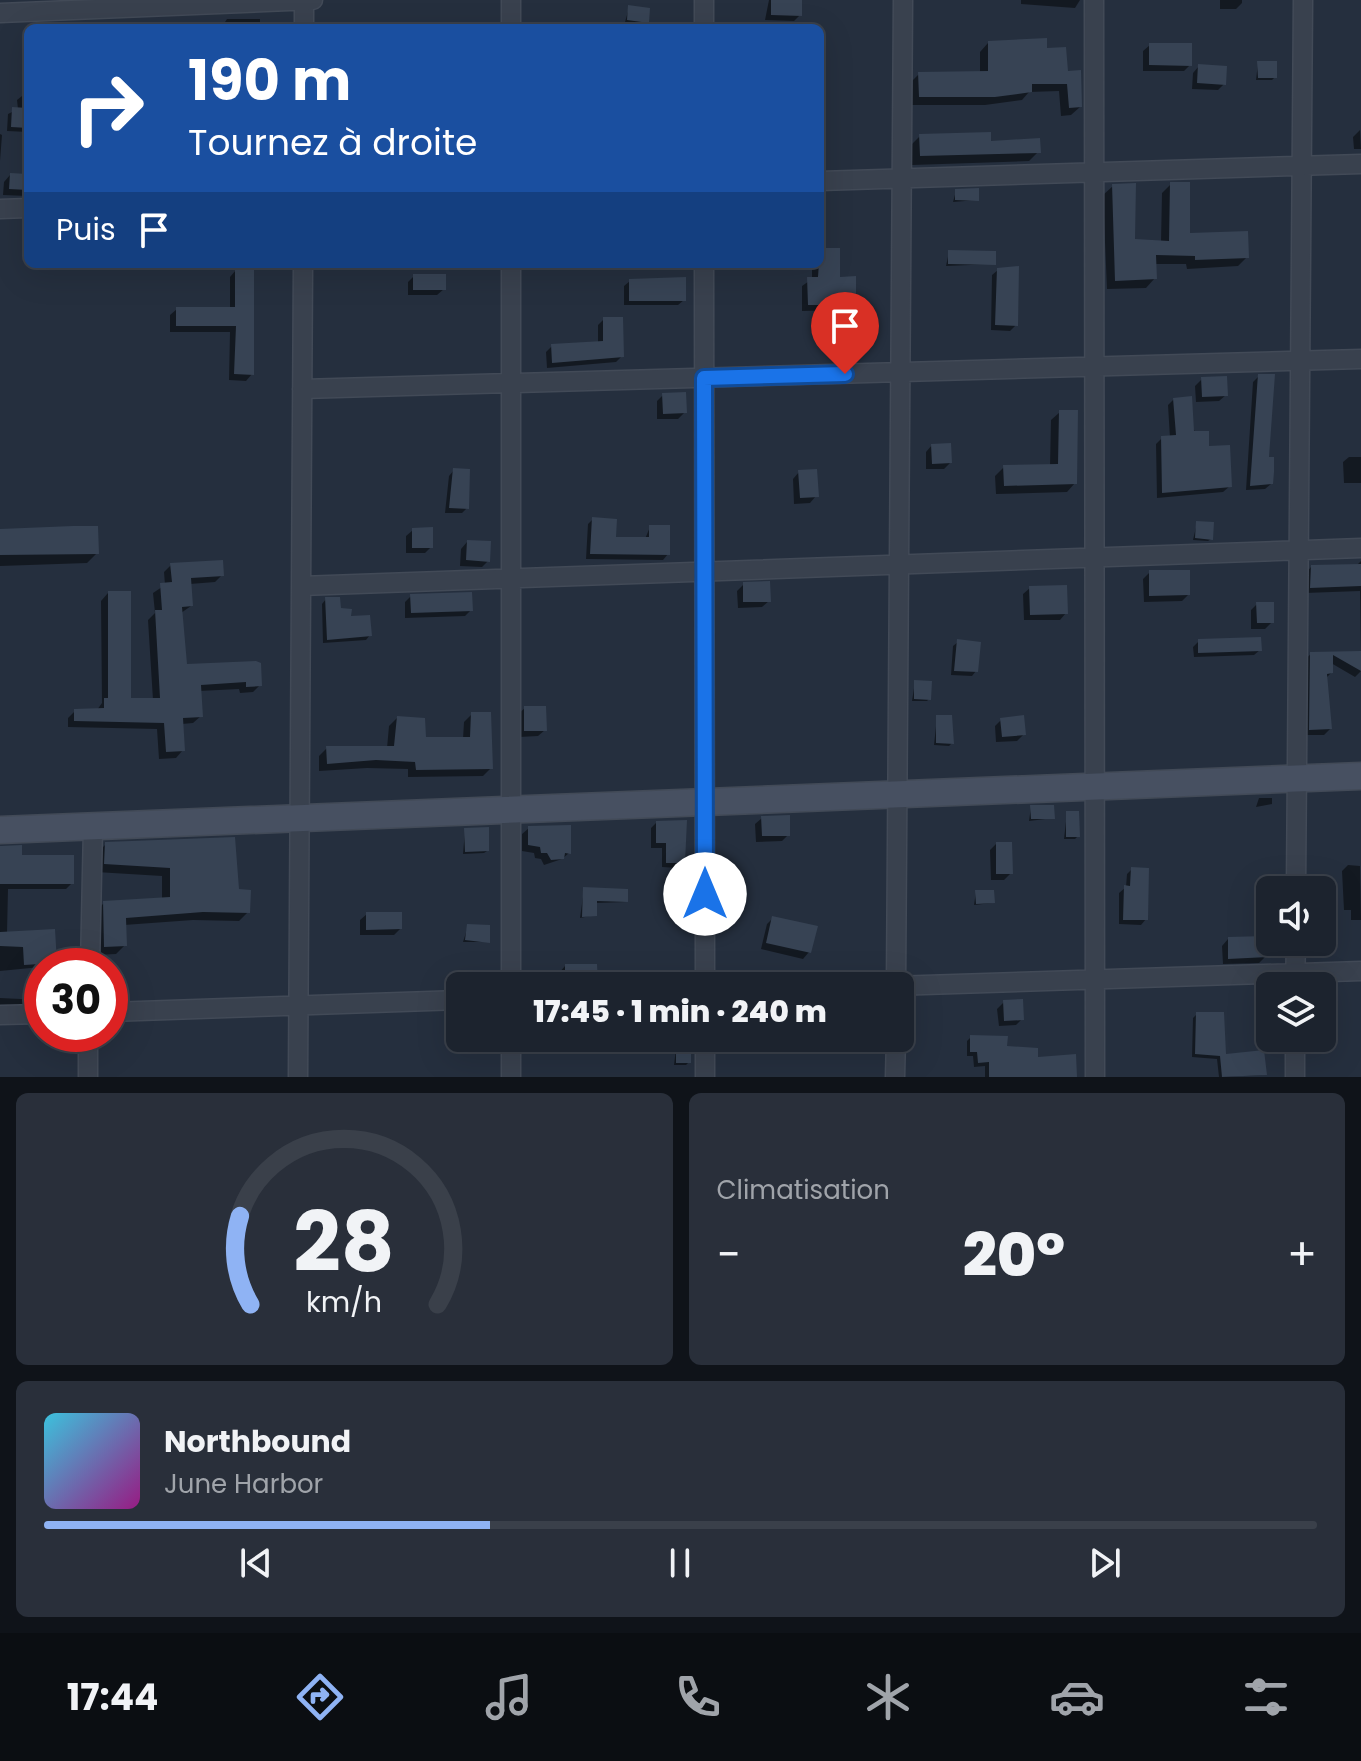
<!DOCTYPE html>
<html lang="fr">
<head>
<meta charset="utf-8">
<style>
  :root { --surface:#1c232e; --page:#292f3a; --text:#f1f3f6; --muted:#a0a4aa; --line:#3a404a; --accent:#8fb3f4 }
  body { margin:0; font-family:Poppins,sans-serif; background:var(--page); color:var(--text); height:100vh; display:flex; flex-direction:column; font-size:30px; white-space:nowrap }
  * { box-sizing:border-box; margin:0 }
  p { font-size:26px; color:var(--muted) }
  .icon { flex:none; width:44px; height:44px; fill:none; stroke:currentColor; stroke-width:2; stroke-linecap:round; stroke-linejoin:round }
  .map { position:relative; height:1077px; overflow:hidden }
  .panel { display:flex; flex-direction:column; gap:16px; padding:16px; background:#0f1319; flex:1 }
  .panel>* { flex:none }
  .guide { position:absolute; left:24px; top:24px; width:800px; height:244px; border-radius:12px; box-shadow:0 8px 32px #0002,0 0 0 2px var(--line); background:#1a4fa0; color:#fff; overflow:hidden }
  .fabs { position:absolute; left:1256px; top:876px; display:grid; gap:16px }
  .fabs a { display:grid; place-items:center; width:80px; height:80px; border-radius:12px; background:var(--surface); box-shadow:0 8px 32px #0002,0 0 0 2px var(--line); font-size:40px }
  .speed { position:absolute; left:24px; top:948px; display:flex; gap:16px; font-size:40px; font-weight:700; text-align:center }
  .speed>* { display:grid; place-content:center; width:104px; height:104px; border-radius:50%; background:var(--surface); box-shadow:0 8px 32px #0002,0 0 0 2px var(--line); line-height:1 }
  .speed .limit { border:12px solid #d22; background:#fff; color:#111 }
  .pin { position:absolute; display:grid; place-items:center; width:68px; height:68px; color:#fff; margin:-82px -34px; border-radius:50% 50% 50% 0; rotate:-45deg; box-shadow:0 0 8px #0007 }
  .pin .icon { rotate:45deg }
  .me { position:absolute; width:88px; margin:-44px; rotate:0deg; stroke-linejoin:round; filter:drop-shadow(0 0 6px #0008) }
  .turn { display:flex; align-items:center; gap:28px; height:168px; padding:0 32px; font-size:36px }
  .turn .icon { width:104px; height:104px; stroke-width:2.5 }
  .turn b { display:block; font-size:56px; line-height:68px }
  .then { display:flex; align-items:center; height:76px; padding:0 32px; background:#0003; gap:16px; font-size:30px }
  .big { font-size:60px; font-weight:800; line-height:1.1 }
  .panel .widget { flex:1; display:flex; flex-direction:column; justify-content:center; gap:12px; min-width:0; padding:0 28px; border-radius:12px; background:var(--page) }
  .panel .dial { align-items:center; gap:0 }
  .dial svg { height:208px; overflow:visible; fill:none; stroke:var(--line); stroke-width:7; stroke-linecap:round; text-anchor:middle }
  .dial text { fill:var(--text); stroke:none }
  .song { display:flex; align-items:center; gap:24px }
  .cover { width:96px; height:96px; border-radius:12px; background:linear-gradient(135deg,hsl(190 70% 55%),hsl(310 70% 35%)) }
  .played { height:8px; border-radius:4px; background:linear-gradient(90deg,var(--accent) 35%,var(--line) 35%) }
  .keys { display:flex; justify-content:space-around; direction:ltr }
  .heat { display:flex; justify-content:space-between; align-items:center; font-size:44px; direction:ltr }
  .panel .tiles { flex:1; display:grid; gap:16px; grid-template-columns:1fr 1fr }
  .widget:last-child { grid-column:span 2 }
  .trip { position:absolute; left:446px; top:972px; width:468px; height:80px; border-radius:12px; background:var(--surface); box-shadow:0 8px 32px #0002,0 0 0 2px var(--line); font-weight:800; line-height:80px; text-align:center }
  .menu { display:flex; height:128px; justify-content:space-around; align-items:center; background:#0b0e12; color:var(--muted) }
  .menu .icon { width:56px; height:56px }
  .menu .on { color:var(--accent) }
  .menu b { font-size:36px; color:var(--text) }
  .map>svg:first-child { display:block }
  .shadow { fill:#0007 }
  .building { fill:#374354 }
  .lines { fill:none; stroke-linecap:round; stroke-linejoin:round }
  .minor-casing { stroke:#424a57; stroke-width:21 }
  .secondary-casing { stroke:#424a57; stroke-width:29 }
  .minor { stroke:#39414e; stroke-width:18 }
  .secondary { stroke:#475061; stroke-width:26 }
  .route-casing { stroke:#114b97; stroke-width:20 }
  .route { stroke:#1a73e8; stroke-width:14 }
</style>
</head>
<body>
<div class="map">
<svg width="1361" height="1077" viewBox="0 0 1361 1077">
  <rect width="100%" height="100%" fill="#252f3e"/>
  <path class="shadow" d="M769,0h31v15l-6,6 -29,-1z
    M1021,0h59l-5,8 -54,-4z
    M1220,0h22v3l-6,6h-16z
    M629,8l18,14h-22z
    M227,19h33v9h-39z
    M165,22h15v6h-19z
    M988,43l57,7 21,23 14,34 -9,8 -10,1 -2,-25 -30,1 -7,8 -37,5h-74v-23l8,-8 61,-1v-21z
    M1150,45l40,20 -6,6h-41v-20z
    M1258,63l17,14 -3,3h-16z
    M1199,66l25,18 -6,6 -26,-1 1,-16z
    M22,96h6v36l-21,-1 1,-17 10,-5 -1,-9z
    M1360,130l1,19h-7l-1,-12z
    M0,134l2,1 -2,26z
    M920,136l69,7 49,9 -9,9 -117,4 -1,-20z
    M10,175l18,1v20l-25,-1 1,-13z
    M1171,184l17,51 59,22 -9,9 -51,3 -1,-5h-32l1,14 -9,10 -39,1 -4,-94 10,-9 20,55 28,1 1,-49z
    M956,191l21,9 -24,2z
    M949,252l45,12 -48,2z
    M812,264h8l34,40 -6,6 -46,1v-25l10,-7z
    M236,270l16,104 -6,7 -17,-1 1,-48h-60v-17l7,-6h53v-32z
    M998,270l18,55 -6,6 -19,-1 1,-55z
    M414,276l30,13 -7,6h-29v-13z
    M630,281l54,19 -6,5h-54v-19z
    M604,319l18,37 -6,6 -69,6 -1,-16 6,-6 46,-3v-18z
    M1259,376l12,108 -6,5 -19,1 7,-108z
    M1202,379l24,16 -7,6 -23,1 -1,-16z
    M663,395l22,17 -7,7h-21v-18z
    M1174,399l56,87 -7,6 -66,6 -1,-54 6,-6h8l-2,-33z
    M1060,412l15,71 -8,9 -71,2 -1,-18 9,-9 46,-1 1,-46z
    M932,445l18,18 -6,6h-18v-17z
    M1349,457h12v26h-17l-1,-21z
    M454,470l13,38 -5,5h-17l4,-37z
    M799,472l17,24 -6,7 -16,1 -1,-25z
    M593,519l21,21 31,-1 5,-12 18,27 -5,6 -77,-1 2,-35z
    M1197,523l14,16 -3,2 -15,-1z
    M413,530l18,17 -6,6h-19v-17z
    M0,532l97,21 -10,10 -87,3z
    M467,542l21,19 -6,6 -22,-1 1,-17z
    M1361,561v91l-1,-61 -55,2v-19l6,-7 45,-1z
    M171,565l51,10 -7,7 -25,2 1,22 -10,7 5,53 74,19 -7,7 -13,1 -1,-4 -40,2 2,25 -8,7 -11,1 1,26 -7,8 -17,1 -2,-30 -89,-2v-9l7,-7 22,-1 5,-7 -1,-102 7,-8 21,107h24l-5,-80 7,-7 -2,-20 12,-8 -1,-13z
    M1150,572l38,23 -6,6 -38,1 -1,-23z
    M744,584l25,17 -7,6 -24,1 -1,-17z
    M1030,588l36,25 -6,7h-36l-1,-26z
    M411,596l60,14 -6,6 -60,2v-16z
    M326,599l23,20 21,16 -4,5 -43,3 -1,-39z
    M1257,604l15,18 -7,7h-14v-19z
    M1199,641l61,9 -6,5 -60,2 -1,-10z
    M958,642l18,29 -4,5 -21,-1 2,-29z
    M1360,653l1,18 -6,6 -24,-14v10l-5,5 4,51 -6,6h-20v-75l7,-6z
    M915,682l14,17 -2,2h-15z
    M525,708l20,22 -7,6 -19,1 -1,-23z
    M472,714l19,54 -8,8 -75,1v-8l-41,-1 -48,3v-15l8,-8h60l2,-22 8,-8 27,21h39l1,-17z
    M937,717l15,26 -3,3 -15,-1z
    M1001,720l23,14 -7,7 -21,1 -1,-16z
    M1259,798h13v6l-16,3z
    M1031,807l22,11 -24,3z
    M1067,813l11,23 -3,3h-11z
    M762,818l26,17 -6,6 -26,1 -1,-18z
    M656,823l27,39 -5,6 -16,-1v-19h-11v-20z
    M529,828l40,25 -7,6 -18,6 -3,-6 -6,-1 -1,-5 -12,-2v-17z
    M465,830l22,21 -3,2 -21,1z
    M106,844l131,47 11,21 -9,9 -46,-1 -69,5 1,20 -9,9 -20,1v-44l8,-8 58,-3v-24l-66,-4 1,-19z
    M996,844l15,29 -7,7h-13l-1,-30z
    M0,847l72,36 -6,6h-58l-1,44 48,29 -4,4 -51,5z
    M1348,865l12,1 1,54h-10v-10h-7l-2,-39z
    M1132,869l14,50 -5,6 -22,-1v-31l7,-6 1,-13z
    M584,889l42,13 -31,1v12l-15,3z
    M976,892l16,11 -18,2z
    M367,914l33,15 -6,6h-34v-15z
    M773,918l36,34 -6,7 -42,-10 6,-25z
    M468,926l20,16h-25z
    M1228,939l38,17 -7,7 -36,1 -1,-18z
    M565,966l31,17 -3,3h-34v-13z
    M0,998l42,2v12l-42,-2z
    M1004,1002l18,17 -6,6 -17,1 -2,-17z
    M1197,1014l27,42 41,19 -46,2 -2,-18 -25,-2 1,-39z
    M971,1037l65,22 39,18h-90v-11l-11,1 -1,-11h-6v-15z
    M586,1038h18v1l-5,5 -12,1z
    M761,1038h26l-6,7h-20z
    M677,1041l12,21 -3,3h-12z"/>
  <path class="building" d="M771,0h31v16l-31,-1z
    M628,5l22,3 -1,15 -22,-3z
    M1047,38v10l19,-1 2,24 13,-1 1,37 -13,1 -2,-24h-35v8l-37,5h-76l-1,-25 70,-1v-30z
    M1149,43h43v23l-43,-1z
    M1257,61h20v17h-19z
    M1198,64l29,2 -1,19 -29,-2z
    M12,107l16,1v20l-17,-1z
    M991,132v9l49,-3 1,15 -121,3 -1,-22z
    M10,173l18,1v16l-19,-1z
    M1170,182h20v51l58,-2 1,27 -54,2v-4l-39,-1 1,24 -42,2 -3,-97 24,-1 -1,56 34,2z
    M979,188v13l-24,-1v-11z
    M820,248h20v29l16,-1v29h-48l-1,-28h11z
    M948,250l48,1v14l-48,-1z
    M1019,266l-1,60 -23,-1 2,-57z
    M235,268l19,1v106l-20,-1 2,-48h-60v-19h59z
    M413,274h33v16h-33z
    M686,277v24h-57v-22z
    M603,317h20l1,40 -72,6 -1,-19 52,-3z
    M1258,374h17l-6,83h5v15l-1,12 -23,2z
    M1227,376l1,20 -26,1 -1,-20z
    M686,392l1,21 -24,1 -1,-21z
    M1192,396l2,35h15v15l21,-1 2,42 -70,6 -1,-57 15,-1 -3,-37z
    M1059,410h19l-1,74 -73,2 -1,-21 55,-1z
    M951,443l1,20 -20,1 -1,-20z
    M453,468l17,1 -1,40 -20,-1z
    M817,469l2,28 -19,1 -2,-28z
    M592,517l25,2 -1,18h33v-12h21v30l-80,-1z
    M1196,521l18,1 -1,18 -18,-2z
    M73,526h25l1,28 -99,1v-26z
    M433,527v21h-21v-20z
    M467,540l24,1 -1,21 -24,-2z
    M223,560l1,16 -33,2 2,28 -11,1 5,57 69,-3 5,2 1,23 -16,1v-5l-45,3 2,32 -20,1 2,33 -19,1 -2,-29 -90,-2v-12l30,-1v-10h4v-107h23v107h29l-5,-88h7l-2,-27 12,-1 -2,-19z
    M1361,564v22l-51,2 1,-23z
    M1149,570h41v25l-41,1z
    M770,581l1,21h-28v-20z
    M1067,585l1,29 -38,1 -1,-29z
    M472,592l1,19 -62,2 -1,-19z
    M325,597h15l1,11 11,1 -1,7 19,-1 2,21 -45,4z
    M1256,602h18v21h-17z
    M1261,637l1,14 -64,2v-14z
    M957,639l24,3 -3,30 -24,-1z
    M1361,651v20l-28,-16v18l-6,1 5,55 -23,1 1,-78z
    M914,680l18,1 -1,19 -17,-1z
    M524,706h22l1,25h-23z
    M471,712h20l2,57 -77,1 -1,-8 -39,-2 -49,4 -1,-18h68l3,-30 28,2 1,19h44z
    M936,715h16l2,29 -18,-1z
    M1024,715l2,20 -24,2 -2,-19z
    M1030,805h24l1,14h-24z
    M1066,811h13l1,26h-14z
    M790,815v21h-28l-1,-20z
    M687,820l-2,43h-19v-20h-10v-22z
    M571,825v29l-6,-1 -1,6 -13,1 -4,-7h-6l-1,-6 -12,-2v-19z
    M489,827v24l-24,1 -1,-24z
    M235,837l4,52 12,1 -1,23 -47,-1 -77,6 1,28 -23,1 -1,-46 67,-4v-29l-66,-4 1,-22z
    M996,842h16l1,32h-17z
    M22,845v10h52v29h-74v-38z
    M1131,867l18,1 -1,52h-25l1,-35 6,1z
    M583,887l45,2v13l-31,-1v15l-15,1z
    M975,890h19l1,13 -19,1z
    M366,912h36v17l-36,1z
    M772,916l46,10 -7,27 -45,-10z
    M467,924l23,1v18l-25,-3z
    M55,929l2,34 -33,2 -1,-18 -23,-1v-14z
    M1266,936l2,21 -40,2v-22z
    M565,964h32l1,20 -33,1z
    M1023,999l1,21 -20,1 -1,-21z
    M1196,1012h28l2,42 38,-4 3,25 -45,2 -2,-21 -25,-2z
    M970,1035l38,1 -1,10 31,2v9l38,-3 1,23h-88v-15l-11,1 -1,-11h-7z
    M676,1039h15v24h-15z"/>
  <g class="lines">
    <defs>
      <path id="minor" d="M511,0v28
        M704,0v28
        M1094,0l1,1077
        M0,13l313,-13
        M304,28v-28
        M820,181l541,-17
        M0,209l28,-1
        M704,264l1,722
        M302,389l1059,-30
        M301,586l1060,-38
        M1296,890l7,-890
        M90,966l3,-139
        M511,986v-722
        M893,986l468,-15
        M896,986l7,-986
        M1295,986l1,-44
        M110,1012l350,-12
        M0,1015l42,-1
        M511,1038v39
        M705,1038v39
        M88,1077v-43
        M298,1077l5,-813
        M895,1077l1,-39
        M1295,1077v-39"/>
      <path id="secondary" d="M0,830l1361,-54"/>
    </defs>
    <use href="#minor" class="minor-casing"/>
    <use href="#secondary" class="secondary-casing"/>
    <use href="#minor" class="minor"/>
    <use href="#secondary" class="secondary"/>
  </g>
  <g class="lines">
    <defs>
      <path id="route" d="M705,894l-1,-516 141,-4"/>
    </defs>
    <use href="#route" class="route-casing"/>
    <use href="#route" class="route"/>
  </g>
</svg>
<div class="fabs">
<a><svg class="icon" aria-label="sound" viewBox="0 0 24 24"><path d="M4 9h4l5-4v14l-5-4H4zM17 9q2 3 0 6"/></svg></a>
<a><svg class="icon" aria-label="layers" viewBox="0 0 24 24"><path d="M12 4l9 5-9 5-9-5zM3 14l9 5 9-5"/></svg></a>
</div>
<div class="speed"><div class="limit">30</div></div>
<div class="pin" style="left:845px;top:374px;background:#d93025"><svg class="icon" aria-label="arrive" viewBox="0 0 24 24"><path d="M6 21V4h12l-3 4 3 4H6"/></svg></div>
<svg class="me" style="left:705px;top:894px" viewBox="-20 -20 40 40"><circle r="19" fill="#fff"/><path d="M0-13L10 11 0 6-10 11z" fill="#1a73e8"/></svg>
<div class="trip">17:45 · 1 min · 240 m</div>
<div class="guide">
<div class="turn"><svg class="icon" aria-label="right" viewBox="0 0 24 24"><path d="M7 20v-9h11M14 6l5 5-5 5"/></svg><div><b>190 m</b>Tournez à droite</div></div>
<div class="then">Puis<svg class="icon" aria-label="arrive" viewBox="0 0 24 24"><path d="M6 21V4h12l-3 4 3 4H6"/></svg></div>
</div>
</div>
<section class="panel">
<div class="tiles">
<div class="widget dial"><svg viewBox="0 0 100 80">
<path d="M14 69A42 42 0 1 1 86 69"/>
<path d="M14 69A42 42 0 0 1 10 35" stroke="#8fb3f4"/>
<text x="50" y="56" font-size="32" font-weight="700">28</text>
<text x="50" y="72" font-size="11">km/h</text>
</svg></div>
<div class="widget"><p>Climatisation</p>
<div class="heat"><a>−</a><b class="big">20°</b><a>+</a></div>
</div>
<div class="widget">
<div class="song"><i class="cover"></i><div><b>Northbound</b><p>June Harbor</p></div></div>
<div class="played"></div>
<div class="keys"><svg class="icon" aria-label="previous" viewBox="0 0 24 24"><path d="M18 5L8 12l10 7zM5 5v14"/></svg><svg class="icon" aria-label="pause" viewBox="0 0 24 24"><path d="M8 5v14M16 5v14"/></svg><svg class="icon" aria-label="next" viewBox="0 0 24 24"><path d="M6 5l10 7-10 7zM19 5v14"/></svg></div>
</div>
</div>
</section>
<nav class="menu">
<b>17:44</b>
<svg class="icon on" aria-label="directions" viewBox="0 0 24 24"><path d="M12 3l9 9-9 9-9-9zM9 14v-3h6M13 9l2 2-2 2"/></svg>
<svg class="icon" aria-label="music" viewBox="0 0 24 24"><path d="M9 18V5l10-2v13"/><circle cx="6" cy="18" r="3"/><circle cx="16" cy="16" r="3"/></svg>
<svg class="icon" aria-label="phone" viewBox="0 0 24 24"><path d="M5 4h4l2 5-3 2q2 4 5 5l2-3 5 2v4C11 20 4 13 5 4z"/></svg>
<svg class="icon" aria-label="climate" viewBox="0 0 24 24"><path d="M12 3v18M4 7l16 10M4 17L20 7"/></svg>
<svg class="icon" aria-label="car" viewBox="0 0 24 24"><path d="M5 17H2v-5l4-1 3-4h7l3 4 3 1v5h-3M9 17h6M6 11h13"/><circle cx="7" cy="17" r="2"/><circle cx="17" cy="17" r="2"/></svg>
<svg class="icon" aria-label="filters" viewBox="0 0 24 24"><path d="M4 7h16M4 17h16"/><circle cx="9" cy="7" r="2"/><circle cx="15" cy="17" r="2"/></svg>
</nav>
</body>
</html>
